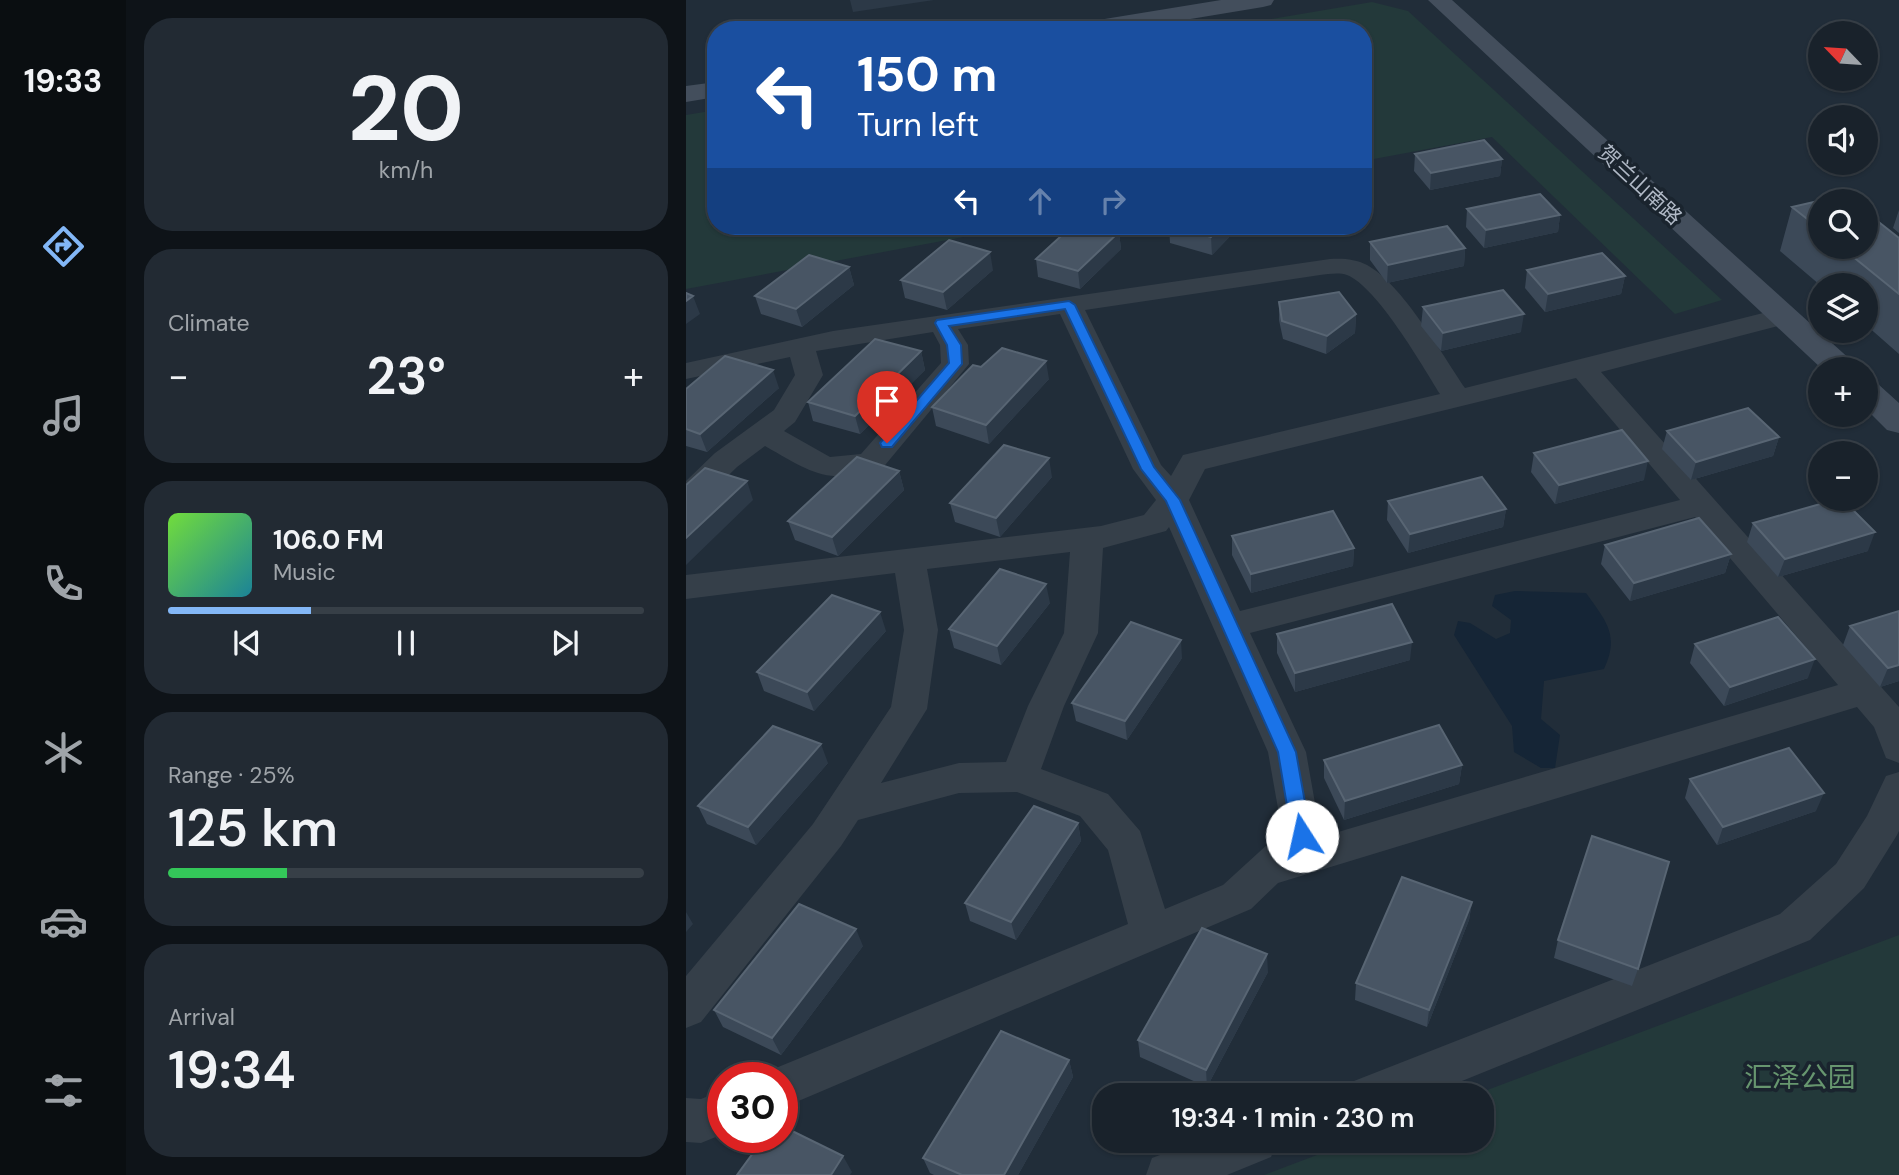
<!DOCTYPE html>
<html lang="en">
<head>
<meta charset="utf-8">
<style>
  :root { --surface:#19222b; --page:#222a33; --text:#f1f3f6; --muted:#9fa4a9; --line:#373f47; --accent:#83b7f7 }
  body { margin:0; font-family:"DM Sans","Noto Sans SC",sans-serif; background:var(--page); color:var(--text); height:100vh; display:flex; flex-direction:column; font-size:26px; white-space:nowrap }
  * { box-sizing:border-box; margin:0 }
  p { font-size:23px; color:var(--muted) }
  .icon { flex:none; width:38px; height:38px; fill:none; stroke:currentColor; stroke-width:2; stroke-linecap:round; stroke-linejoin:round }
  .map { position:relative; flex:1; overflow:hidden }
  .sheet { display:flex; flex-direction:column; gap:18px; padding:18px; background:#0e1318; width:560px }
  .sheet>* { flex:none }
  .hud { position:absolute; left:21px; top:21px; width:665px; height:214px; border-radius:28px; box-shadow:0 2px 5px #0004,0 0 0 2px var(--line); background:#1a4fa0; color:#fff; overflow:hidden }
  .needle { width:46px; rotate:295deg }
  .buttons { position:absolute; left:1122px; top:21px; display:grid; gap:14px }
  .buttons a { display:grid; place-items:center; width:70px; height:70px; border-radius:50%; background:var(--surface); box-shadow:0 2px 5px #0004,0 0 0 2px var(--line); font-size:35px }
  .speed { position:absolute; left:21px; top:1062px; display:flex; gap:14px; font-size:35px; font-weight:700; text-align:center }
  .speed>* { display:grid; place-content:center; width:91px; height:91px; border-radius:50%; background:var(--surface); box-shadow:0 2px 5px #0004,0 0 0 2px var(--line); line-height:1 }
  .speed .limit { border:10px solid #d22; background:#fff; color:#111 }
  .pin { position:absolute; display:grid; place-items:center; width:60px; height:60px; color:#fff; margin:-72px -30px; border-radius:50% 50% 50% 0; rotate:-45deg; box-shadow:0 0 7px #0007 }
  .pin .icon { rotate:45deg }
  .me { position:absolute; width:77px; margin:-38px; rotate:350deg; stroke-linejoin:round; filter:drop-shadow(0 0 5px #0008) }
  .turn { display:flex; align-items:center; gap:24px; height:147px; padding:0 35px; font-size:32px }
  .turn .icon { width:91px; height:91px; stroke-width:2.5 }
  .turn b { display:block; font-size:49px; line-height:60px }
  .lanes { display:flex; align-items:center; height:66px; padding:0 35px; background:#0003; justify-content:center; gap:35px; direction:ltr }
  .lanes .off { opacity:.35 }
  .big { font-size:52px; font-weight:600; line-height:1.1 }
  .sheet .tile { flex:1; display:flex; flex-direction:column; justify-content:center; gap:10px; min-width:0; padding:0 24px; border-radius:28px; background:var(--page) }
  .sheet .dial { align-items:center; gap:0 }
  .dial b { font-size:91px; line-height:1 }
  .song { display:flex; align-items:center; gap:21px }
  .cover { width:84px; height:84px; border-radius:10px; background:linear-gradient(135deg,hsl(100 70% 55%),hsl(190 70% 35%)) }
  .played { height:7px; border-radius:4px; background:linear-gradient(90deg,var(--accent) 30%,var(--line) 30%) }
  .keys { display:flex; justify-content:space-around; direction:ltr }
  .heat { display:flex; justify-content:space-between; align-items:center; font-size:38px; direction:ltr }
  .charge { height:10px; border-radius:5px; background:linear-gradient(90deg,#34c759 25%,var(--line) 0) }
  .trip { position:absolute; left:406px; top:1083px; width:402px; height:70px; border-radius:28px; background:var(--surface); box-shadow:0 2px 5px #0004,0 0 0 2px var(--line); font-weight:600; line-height:70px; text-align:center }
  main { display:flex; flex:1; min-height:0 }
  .tabs { display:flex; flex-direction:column; width:126px; justify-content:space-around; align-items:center; background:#0a0e11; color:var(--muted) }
  .tabs .icon { width:49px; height:49px }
  .tabs .selected { color:var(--accent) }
  .tabs b { font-size:32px; color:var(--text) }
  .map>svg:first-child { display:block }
  .green { fill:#23393a }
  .water { fill:#152536 }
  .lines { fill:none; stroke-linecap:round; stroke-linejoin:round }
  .street { fill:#353f49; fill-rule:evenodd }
  .secondary { fill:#434e5c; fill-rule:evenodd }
  .wall { fill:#3c4958 }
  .shaded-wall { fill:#2c3947 }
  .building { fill:#485564; stroke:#586573; stroke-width:2 }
  .route { fill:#1a73e8; stroke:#114b97; stroke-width:2 }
  .labels { text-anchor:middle; stroke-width:7; stroke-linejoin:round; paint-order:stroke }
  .far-street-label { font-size:21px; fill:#b0b9c6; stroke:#1a242e }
  .near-park-label { font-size:28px; fill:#67966f; stroke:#1a242e }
</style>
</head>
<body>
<main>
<nav class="tabs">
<b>19:33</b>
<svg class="icon selected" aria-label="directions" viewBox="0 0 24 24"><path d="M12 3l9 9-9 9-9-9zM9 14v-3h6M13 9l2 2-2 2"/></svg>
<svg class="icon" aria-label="music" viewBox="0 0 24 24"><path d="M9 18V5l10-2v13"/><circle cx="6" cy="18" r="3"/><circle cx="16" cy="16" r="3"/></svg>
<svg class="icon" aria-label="phone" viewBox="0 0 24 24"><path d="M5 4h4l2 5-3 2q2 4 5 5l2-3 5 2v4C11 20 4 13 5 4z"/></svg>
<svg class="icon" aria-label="climate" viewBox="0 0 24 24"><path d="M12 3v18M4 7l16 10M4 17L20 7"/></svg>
<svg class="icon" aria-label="car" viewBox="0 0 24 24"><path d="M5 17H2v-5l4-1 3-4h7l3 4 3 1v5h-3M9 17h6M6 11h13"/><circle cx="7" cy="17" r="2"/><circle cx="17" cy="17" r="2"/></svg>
<svg class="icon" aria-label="filters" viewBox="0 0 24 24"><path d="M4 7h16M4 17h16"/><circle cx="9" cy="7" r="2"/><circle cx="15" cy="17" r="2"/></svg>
</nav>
<section class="sheet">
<div class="tile dial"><b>20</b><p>km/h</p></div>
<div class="tile"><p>Climate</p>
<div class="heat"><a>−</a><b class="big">23°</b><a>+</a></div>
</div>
<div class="tile">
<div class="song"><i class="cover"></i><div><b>106.0 FM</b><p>Music</p></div></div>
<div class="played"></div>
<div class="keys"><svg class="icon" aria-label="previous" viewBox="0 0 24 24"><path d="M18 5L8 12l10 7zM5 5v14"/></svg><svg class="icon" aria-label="pause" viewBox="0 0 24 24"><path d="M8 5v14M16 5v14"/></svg><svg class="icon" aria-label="next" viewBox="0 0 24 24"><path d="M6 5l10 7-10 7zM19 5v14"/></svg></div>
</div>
<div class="tile"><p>Range · 25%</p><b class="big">125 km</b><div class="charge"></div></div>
<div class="tile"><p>Arrival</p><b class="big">19:34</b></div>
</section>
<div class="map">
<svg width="1213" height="1175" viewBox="0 0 1213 1175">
  <rect width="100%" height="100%" fill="#212d39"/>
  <path class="green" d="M686,2l36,9 314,289 -47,14 -183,-177 -129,24v-131h-157z
    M30,110v116h306l-336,63v-174z
    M1213,935v240h-635l90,-34h128v-45l-8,-1z"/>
  <path class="water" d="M829,591l71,2c20,28 34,42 18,76l-60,12 -3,38 19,16 -5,33h-14l-27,-16 -2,-26 -58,-91 4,-14 12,2 26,16 14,-6 1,-13 -19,-14 3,-11z"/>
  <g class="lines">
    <path class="street" d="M644,259c12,-1 26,0 37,6 35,19 75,89 98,123l318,-80 10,2 3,6 -3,6 -192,50 298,335v56l-13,-5 -12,-31 -17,-20 -579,176 -27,26 -469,199v-30h-19l3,-6 362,-148 -20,-74 -28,-34 -63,-24 -58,1 -101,27 -17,26 -140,176 -15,6v-52l127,-152 78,-117 13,-77 -9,-57 -209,26v-24l415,-49 43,-11 12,-15 -23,-31 -73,-155 -102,15 10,16 1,19 -88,106c-56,15 -70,2 -116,-24l-28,21 -40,39 -11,3v-28l29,-28 59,-43 21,-35 -5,-18 -104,22v-16l147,-32zM634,275c8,-1 19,-3 27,0 30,12 75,90 93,119l-257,61 -12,21 -10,-11 -76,-155zM247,332l7,13 1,18 -80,91 -31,3 -46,-26 11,-9 28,-47 -7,-24zM890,378l104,122 -440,111 -51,-111 16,-31zM1009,517l143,168 -517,152 -15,-85 -56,-119zM483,527l99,225 14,79 -59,54 -58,24 -25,-78 -32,-37 -67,-25 23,-63 34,-73 5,-85 63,-17zM384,552l-6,81 -36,73 -22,56 -47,1 -78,20 46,-74 11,-79 -11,-61z
      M1213,772v59l-2,4 -33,53 -54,52 -385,156h-77l6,-15 426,-167 56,-50 31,-48 19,-40z
      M37,1090v44l-22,9 -15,-1v-44l15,1z
      M511,1141h81l-7,16 -44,18h-81l6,-17z"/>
    <path class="secondary" d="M535,0h53l-3,5 -8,2 -139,23h-56l4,-5 8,-2z
      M742,0h24l401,362 4,7h-35z
      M30,82v15l-30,5v-16z
      M1180,381l12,3 21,19v30l-12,-3 -21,-21z"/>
  </g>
  <path class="wall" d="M729,154l87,5 -2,17 -70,14 -16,-19z
    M1134,201v46h46l33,-9v116l-33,-29v-40h-46l-40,-34 12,-44z
    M781,209l93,6 -2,17 -74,16 -18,-21z
    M1213,210v23l-6,-5z
    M483,226h71l-28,29 -42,-12z
    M433,232l2,17 -41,40 -42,-12 -2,-18z
    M684,242l95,6 -1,18 -77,17 -17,-23z
    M163,267l5,18 -52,42 -41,-13 -6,-18z
    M307,270l-46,40 -42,-12 -4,-18z
    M841,270l98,6 -4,18 -76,18 -20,-24z
    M593,302l77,12 -1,19 -29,21 -43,-15 -4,-19z
    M737,307l98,25 -80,19 -20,-25z
    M235,351l4,19 -65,64 -47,-13 -5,-19z
    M295,367l68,12 -60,65 -53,-18 -4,-19z
    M93,388l-72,64 -21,-6v-57z
    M981,431l112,6 -6,19 -82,24 -29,-31z
    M848,453l110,27 -89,24 -24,-32z
    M213,471l5,19 -66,66 -43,-16 -7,-19z
    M366,477l-52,60 -45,-15 -5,-19z
    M702,501l118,8 -3,18 -95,26 -21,-33z
    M1067,523l115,28 -90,26 -31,-35z
    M546,536l122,12 -1,18 -102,27 -19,-38z
    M919,545l126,9 -6,19 -95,28 -29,-37z
    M364,603l-49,62 -47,-17 -5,-19z
    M1164,626l49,55 -19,6 -37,-42z
    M200,631l-72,80 -50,-20 -7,-19z
    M591,634l133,26 -115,32 -18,-39z
    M1009,644l113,34 -84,28 -34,-43z
    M496,658l-55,82 -51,-19 -4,-18z
    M638,760l138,5 -3,19 -115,36 -20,-42z
    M142,763l-72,82 -49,-21 -9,-18z
    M1004,779l126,32 -99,34 -32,-47z
    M392,823l3,18 -65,99 -46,-19 -5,-18z
    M786,902l-3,18 -42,107 -72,-27 1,-17z
    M872,940l80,29 -6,17 -78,-28z
    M177,946l-82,109 -58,-28 -9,-17z
    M582,972l-61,115 -67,-30 -2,-17z
    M383,1060l4,17 -55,98h-84l-4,-2 -7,-15z"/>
  <path class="shaded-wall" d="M164,0h84l-81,12z
    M816,159l-2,17 -70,14 1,-17z
    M874,215l-2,17 -74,16 2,-18z
    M536,226h18l-28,29 -1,-18z
    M433,232l2,17 -41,40 -2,-18z
    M779,248l-1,18 -77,17 1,-18z
    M304,252l3,18 -46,40 -4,-18z
    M163,267l5,18 -52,42 -6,-18z
    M939,276l-4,18 -76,18 3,-18z
    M7,296l7,18 -14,10v-23z
    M670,314l-1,19 -29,21 1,-18z
    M838,314l-3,18 -80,19 2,-18z
    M235,351l4,19 -65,64 -5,-18z
    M360,361l3,18 -60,65 -3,-19z
    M87,370l6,18 -72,64 -7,-18z
    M1093,437l-6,19 -82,24 5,-18z
    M363,458l3,19 -52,60 -4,-19z
    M962,461l-4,19 -89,24 4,-19z
    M213,471l5,19 -66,66 -6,-19z
    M61,481l6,19 -67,65v-27z
    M820,509l-3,18 -95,26 2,-19z
    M1189,532l-7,19 -90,26 7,-18z
    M668,548l-1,18 -102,27v-19z
    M1045,554l-6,19 -95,28 4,-18z
    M360,584l4,19 -49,62 -4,-19z
    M194,612l6,19 -72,80 -7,-19z
    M495,640l1,18 -55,82 -2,-19z
    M726,642l-2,18 -115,32v-19z
    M1129,659l-7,19 -84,28 6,-19z
    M1213,665v16l-19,6 8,-19z
    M135,744l7,19 -72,82 -8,-18z
    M776,765l-3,19 -115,36 1,-19z
    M1138,793l-8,18 -99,34 6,-18z
    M392,823l3,18 -65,99 -5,-18z
    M786,902l-3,18 -42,107 2,-17z
    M0,912l7,12 -7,8z
    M170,929l7,17 -82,109 -9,-17z
    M581,954l1,18 -61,115 -1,-17z
    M383,1060l4,17 -55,98h-14z
    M157,1156l9,16 -2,3h-19z"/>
  <path class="building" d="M798,140l18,19 -71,14 -16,-19z
    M854,194l20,21 -74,15 -19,-21z
    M1158,195l8,6h-32v28l-28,-22z
    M1180,212l33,26v56l-58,-47h25z
    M386,226h25l22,6 -41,39 -42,-12z
    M483,226h53l-11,11z
    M761,226l18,22 -77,17 -18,-23z
    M263,240l41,12 -47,40 -42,-12z
    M916,253l23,23 -77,18 -21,-24z
    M123,255l40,12 -53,42 -41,-13z
    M817,290l21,24 -81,19 -20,-26z
    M653,292l17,22 -29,22 -45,-15 -3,-19z
    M0,293l7,3 -7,5z
    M189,339l46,12 -66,65 -47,-14z
    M316,348l44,13 -60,64 -54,-18 41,-42 8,2z
    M39,356l48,14 -73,64 -14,-5v-40z
    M1062,408l31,29 -83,25 -29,-31z
    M936,430l26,31 -89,24 -25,-32z
    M318,445l45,13 -53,60 -46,-15z
    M171,457l42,14 -67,66 -44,-16z
    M19,468l42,13 -61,57v-53z
    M796,477l24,32 -96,25 -22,-33z
    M1152,499h4l33,33 -90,27 -32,-36z
    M647,511l21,37 -103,26 -19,-38z
    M1013,518l32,36 -97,29 -29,-38z
    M314,569l46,15 -49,62 -48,-17z
    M146,595l48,17 -73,80 -50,-20z
    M706,604l20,38 -117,31 -18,-39z
    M1213,611v54l-11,3 -38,-42z
    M1092,617l37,42 -85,28 -35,-43z
    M445,622l50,18 -56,81 -53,-18z
    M753,725l23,40 -117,36 -21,-41z
    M87,726l48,18 -73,83 -50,-21z
    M1103,748l35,45 -101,34 -33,-48z
    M348,806l44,17 -67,99 -46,-19z
    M906,836l77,26 -31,107 -80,-29z
    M716,877l70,25 -43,108 -73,-27z
    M113,904l57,25 -84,109 -58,-28z
    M516,928l65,26 -61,116 -68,-30z
    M315,1031l68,29 -65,115h-42l-39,-17z
    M96,1126l61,30 -12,19h-94l27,-37h18z"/>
  <path class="route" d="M383,301l6,4 79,162 26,33 116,252 15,84 -3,6 -6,2 -7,-2 -3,-6 -14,-84 -112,-251 -25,-32 -76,-160 -116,17 12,19 1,19 -70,83h-10l-2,-4 69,-80 -2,-18 -12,-22 2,-3z"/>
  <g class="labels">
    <g class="far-street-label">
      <text transform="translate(954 185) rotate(43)" y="7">贺兰山南路</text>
    </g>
    <g class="near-park-label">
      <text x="1114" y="1087">汇泽公园</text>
    </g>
  </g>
</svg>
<div class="buttons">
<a><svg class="needle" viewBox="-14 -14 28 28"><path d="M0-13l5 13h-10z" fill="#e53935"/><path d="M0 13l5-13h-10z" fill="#9fa4a9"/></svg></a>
<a><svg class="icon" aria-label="sound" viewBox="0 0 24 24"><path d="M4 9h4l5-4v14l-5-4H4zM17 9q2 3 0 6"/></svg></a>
<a><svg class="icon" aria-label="search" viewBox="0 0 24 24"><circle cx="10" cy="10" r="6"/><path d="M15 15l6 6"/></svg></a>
<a><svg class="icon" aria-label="layers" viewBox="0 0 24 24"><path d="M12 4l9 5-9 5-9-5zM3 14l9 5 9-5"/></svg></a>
<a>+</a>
<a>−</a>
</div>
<div class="speed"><div class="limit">30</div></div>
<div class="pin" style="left:201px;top:443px;background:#d93025"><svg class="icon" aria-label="arrive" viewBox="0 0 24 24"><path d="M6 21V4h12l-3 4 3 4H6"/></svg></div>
<svg class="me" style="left:616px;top:836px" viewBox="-20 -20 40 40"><circle r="19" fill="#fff"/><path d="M0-13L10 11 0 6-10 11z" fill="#1a73e8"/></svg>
<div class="trip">19:34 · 1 min · 230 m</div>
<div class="hud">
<div class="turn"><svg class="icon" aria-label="left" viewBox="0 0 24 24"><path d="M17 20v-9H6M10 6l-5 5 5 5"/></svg><div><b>150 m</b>Turn left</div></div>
<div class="lanes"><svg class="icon" aria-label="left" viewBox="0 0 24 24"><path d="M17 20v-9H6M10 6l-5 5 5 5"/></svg><svg class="icon off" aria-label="ahead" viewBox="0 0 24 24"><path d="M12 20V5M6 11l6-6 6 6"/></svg><svg class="icon off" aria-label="right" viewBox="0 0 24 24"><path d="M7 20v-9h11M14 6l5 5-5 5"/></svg></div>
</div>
</div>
</main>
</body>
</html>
